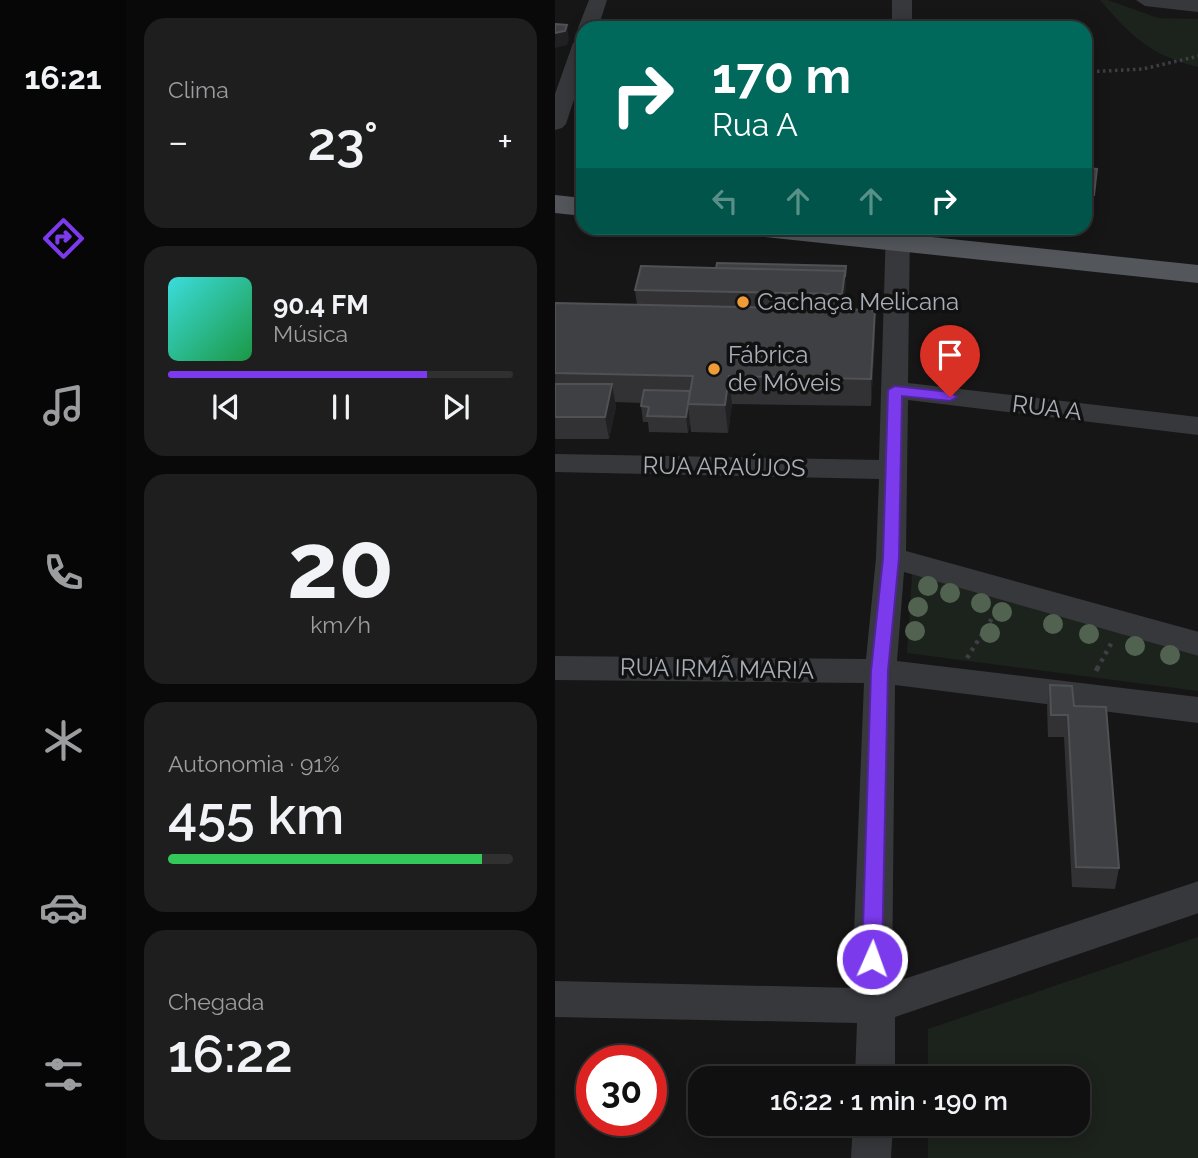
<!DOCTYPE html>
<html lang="pt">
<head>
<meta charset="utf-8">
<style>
  :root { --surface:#101011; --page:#1e1e1f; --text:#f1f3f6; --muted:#9c9d9f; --line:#303031; --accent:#7c3aed }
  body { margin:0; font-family:Raleway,sans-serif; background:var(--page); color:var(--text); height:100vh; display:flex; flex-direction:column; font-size:26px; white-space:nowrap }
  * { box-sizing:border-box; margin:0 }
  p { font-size:23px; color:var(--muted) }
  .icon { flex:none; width:38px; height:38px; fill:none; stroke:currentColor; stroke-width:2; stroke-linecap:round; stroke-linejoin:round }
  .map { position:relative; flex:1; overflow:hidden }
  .details { display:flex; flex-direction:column; gap:18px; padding:18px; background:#090909; width:429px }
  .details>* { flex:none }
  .banner { position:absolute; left:21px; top:21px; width:516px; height:214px; border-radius:21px; box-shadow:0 4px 18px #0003,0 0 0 2px var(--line); background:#00695c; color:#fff; overflow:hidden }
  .speed { position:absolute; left:21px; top:1045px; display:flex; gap:14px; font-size:35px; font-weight:700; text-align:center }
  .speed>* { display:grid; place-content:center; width:91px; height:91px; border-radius:50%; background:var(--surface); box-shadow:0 4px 18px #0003,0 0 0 2px var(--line); line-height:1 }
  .speed .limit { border:10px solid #d22; background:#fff; color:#111 }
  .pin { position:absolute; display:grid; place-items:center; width:60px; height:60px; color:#fff; margin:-72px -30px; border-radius:50% 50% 50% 0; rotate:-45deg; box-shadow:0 0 7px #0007 }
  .pin .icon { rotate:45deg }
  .me { position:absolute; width:77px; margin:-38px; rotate:2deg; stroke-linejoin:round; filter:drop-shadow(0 0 5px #0008) }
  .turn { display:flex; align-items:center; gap:24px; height:147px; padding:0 21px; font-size:32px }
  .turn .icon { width:91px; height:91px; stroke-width:2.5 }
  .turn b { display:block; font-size:49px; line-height:60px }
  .lanes { display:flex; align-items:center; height:66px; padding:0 21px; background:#0003; justify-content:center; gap:35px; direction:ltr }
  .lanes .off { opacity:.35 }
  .big { font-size:52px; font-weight:600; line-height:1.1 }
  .details .card { flex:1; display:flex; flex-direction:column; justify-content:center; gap:10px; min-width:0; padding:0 24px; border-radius:21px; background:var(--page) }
  .details .dial { align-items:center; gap:0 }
  .dial b { font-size:91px; line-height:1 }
  .song { display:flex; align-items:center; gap:21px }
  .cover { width:84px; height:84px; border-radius:10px; background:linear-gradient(135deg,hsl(180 70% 55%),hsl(140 70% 35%)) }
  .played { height:7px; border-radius:4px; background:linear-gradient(90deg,var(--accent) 75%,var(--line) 75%) }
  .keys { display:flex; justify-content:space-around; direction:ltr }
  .heat { display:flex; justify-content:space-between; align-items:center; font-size:38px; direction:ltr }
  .charge { height:10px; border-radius:5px; background:linear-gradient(90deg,#34c759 91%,var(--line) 0) }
  .trip { position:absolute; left:133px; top:1066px; width:402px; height:70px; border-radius:21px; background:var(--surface); box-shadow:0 4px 18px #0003,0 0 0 2px var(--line); font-weight:600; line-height:70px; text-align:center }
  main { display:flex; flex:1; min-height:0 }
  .tab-bar { display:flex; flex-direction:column; width:126px; justify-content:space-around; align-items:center; background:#060607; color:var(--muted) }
  .tab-bar .icon { width:49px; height:49px }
  .tab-bar .active { color:var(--accent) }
  .tab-bar b { font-size:32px; color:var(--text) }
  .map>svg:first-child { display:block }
  .green { fill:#1c221c }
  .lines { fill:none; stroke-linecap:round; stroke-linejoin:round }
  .path-far2 { stroke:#3d3f43; stroke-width:3.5; stroke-dasharray:2.5 3.5; stroke-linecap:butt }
  .path-far1 { stroke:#3d3f43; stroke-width:4.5; stroke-dasharray:3.5 5; stroke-linecap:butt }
  .path { stroke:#3d3f43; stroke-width:5; stroke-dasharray:4.5 6; stroke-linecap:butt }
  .minor { fill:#37383c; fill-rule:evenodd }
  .major { fill:#53565b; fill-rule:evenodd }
  .tree { fill:#516350 }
  .wall { fill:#323235 }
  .shaded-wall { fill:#212123 }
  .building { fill:#3f4043; stroke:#4f5155; stroke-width:2 }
  .route { fill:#7c3aed; stroke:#51269a; stroke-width:2 }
  .poi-dot { fill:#ef9c37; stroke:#111112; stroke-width:2.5 }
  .labels { text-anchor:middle; stroke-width:7; stroke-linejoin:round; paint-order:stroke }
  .poi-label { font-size:24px; fill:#a8aeb7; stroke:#111112; text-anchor:start }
  .street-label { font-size:24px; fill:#a8aeb7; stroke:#111112 }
</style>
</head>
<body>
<main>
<nav class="tab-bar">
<b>16:21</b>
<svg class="icon active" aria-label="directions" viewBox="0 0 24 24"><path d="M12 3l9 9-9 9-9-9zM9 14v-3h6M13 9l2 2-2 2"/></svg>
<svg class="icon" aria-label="music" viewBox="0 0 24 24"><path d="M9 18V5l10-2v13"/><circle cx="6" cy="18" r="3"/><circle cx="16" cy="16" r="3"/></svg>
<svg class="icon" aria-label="phone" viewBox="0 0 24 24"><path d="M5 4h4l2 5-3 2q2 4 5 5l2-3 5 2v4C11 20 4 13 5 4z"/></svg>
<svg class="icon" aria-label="climate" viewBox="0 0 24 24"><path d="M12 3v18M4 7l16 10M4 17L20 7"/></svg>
<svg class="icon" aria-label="car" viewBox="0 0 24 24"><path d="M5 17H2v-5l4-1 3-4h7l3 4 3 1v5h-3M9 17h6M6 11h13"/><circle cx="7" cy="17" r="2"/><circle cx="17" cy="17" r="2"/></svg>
<svg class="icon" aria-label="filters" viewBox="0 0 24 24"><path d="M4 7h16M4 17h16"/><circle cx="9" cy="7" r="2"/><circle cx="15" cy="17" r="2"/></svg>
</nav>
<section class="details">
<div class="card"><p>Clima</p>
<div class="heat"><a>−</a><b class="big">23°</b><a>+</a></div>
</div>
<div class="card">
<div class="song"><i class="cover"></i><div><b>90.4 FM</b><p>Música</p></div></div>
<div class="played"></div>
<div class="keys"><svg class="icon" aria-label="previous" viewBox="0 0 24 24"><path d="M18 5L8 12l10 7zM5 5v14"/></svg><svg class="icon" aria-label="pause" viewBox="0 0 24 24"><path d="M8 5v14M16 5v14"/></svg><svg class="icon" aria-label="next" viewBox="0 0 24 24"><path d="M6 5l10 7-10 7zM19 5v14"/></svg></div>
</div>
<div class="card dial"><b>20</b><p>km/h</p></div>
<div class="card"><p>Autonomia · 91%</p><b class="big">455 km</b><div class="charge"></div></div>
<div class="card"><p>Chegada</p><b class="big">16:22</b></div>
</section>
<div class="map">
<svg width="644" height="1158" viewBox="0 0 644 1158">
  <rect width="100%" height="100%" fill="#161617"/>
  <path class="green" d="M545,0h8l50,18 40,1v48c-47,-11 -68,-32 -98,-67z
    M357,574l286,80v37l-291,-38z
    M643,937v221h-270v-34h150v-46h-150v-49z"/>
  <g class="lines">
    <path class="path-far2" d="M530,72l58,-3 56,-13"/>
    <path class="path-far1" d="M412,658l29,-46
      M542,669l15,-27"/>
    <path class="path" d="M541,671l2,-4"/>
    <path class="minor" d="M34,0h18l-9,28h-15v5l-5,-5z
      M337,0h20v28h-20z
      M581,0h63v12l-54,-6z
      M28,37v35l-17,52 -4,4 -7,2v-36l18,-51z
      M331,228h24l-2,155 291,34v18l-291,-35 -2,151 293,81v24l-295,-84 -7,89 302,36v26l-304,-38 -3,298 307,-102v32l-304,104v61h-40l2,-55 -302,-6v-36l300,7 -2,-29 11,-276 -309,-3v-24l311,3 10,-101 3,-79 -324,-7v-18l324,6z
      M298,1124h40l-2,34h-40z"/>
    <path class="major" d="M0,195l28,3v18l-28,-3z
      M195,228h95l354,37v18l-434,-46 -11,-3z"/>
  </g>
  <g class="tree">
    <circle cx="373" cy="586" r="10"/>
    <circle cx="395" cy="593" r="10"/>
    <circle cx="426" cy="603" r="10"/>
    <circle cx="363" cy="607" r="10"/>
    <circle cx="447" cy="612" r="10"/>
    <circle cx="498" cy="624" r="10"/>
    <circle cx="360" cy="631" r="10"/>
    <circle cx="435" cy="633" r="10"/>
    <circle cx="534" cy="634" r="10"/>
    <circle cx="580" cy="646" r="10"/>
    <circle cx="615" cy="655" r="10"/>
  </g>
  <path class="wall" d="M530,168l12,1 -5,41 -7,-1z
    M291,266v15l-2,28 31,28 -4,69 -139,-2 -4,29 -37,-1 -1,-10 -2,11 -39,-1 -1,-10h-5l-2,-16 1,-3 -27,-1 1,5 -7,32h-54v-136l82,2 -2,-15 81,-22z
    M495,685l24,21 45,162 -4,21 -43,-2 -8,-150h-16l-1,-30z"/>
  <path class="shaded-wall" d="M12,25l2,14 -2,6 -12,3v-15z
    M291,266v15l-3,36 -1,-23z
    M320,310v27l-4,69v-27z
    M174,376l3,28 -4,29 -3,-28z
    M57,384l4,23 -7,32 -4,-22z
    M133,406l2,16 -2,11 -2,-16z"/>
  <path class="building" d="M0,24l12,1 -2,6 -10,2z
    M530,168l12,1 -3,26 -9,-1z
    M162,263l129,3 -1,11v-6l-129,-3z
    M86,266l73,2 131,3 -3,23 -207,-4z
    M0,303l320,7 -4,69 -142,-3 -4,29 -37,-1 5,-28 -138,-3z
    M0,384h57l-7,33h-50z
    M89,390l46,1 -4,26 -39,-1 2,-9 -8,-1z
    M495,685l22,1 2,20 32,1 13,161 -43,-1 -8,-152h-17z"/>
  <path class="route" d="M340,386l55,6 7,5 -7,4 -48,-5 -3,162 -11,113 -6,288 -3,7 -7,2 -7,-2 -3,-7 9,-288 12,-113 5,-168z"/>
  <g class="poi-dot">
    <circle cx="188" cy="302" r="7"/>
    <circle cx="159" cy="369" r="7"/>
  </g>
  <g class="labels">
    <g class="poi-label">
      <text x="202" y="310">Cachaça Melicana</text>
      <text x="173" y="363">Fábrica<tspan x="173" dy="28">de Móveis</tspan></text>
    </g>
    <g class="street-label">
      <text transform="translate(492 408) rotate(7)" y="8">RUA A</text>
      <text transform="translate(169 467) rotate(1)" y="8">RUA ARAÚJOS</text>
      <text transform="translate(162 669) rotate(1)" y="8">RUA IRMÃ MARIA</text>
    </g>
  </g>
</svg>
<div class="speed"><div class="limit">30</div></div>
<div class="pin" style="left:395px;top:397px;background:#d93025"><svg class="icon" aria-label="arrive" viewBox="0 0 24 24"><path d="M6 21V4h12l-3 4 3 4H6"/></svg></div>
<svg class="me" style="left:317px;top:959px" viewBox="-20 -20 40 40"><circle r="17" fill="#7c3aed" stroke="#fff" stroke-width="3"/><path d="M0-11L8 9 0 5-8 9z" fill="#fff"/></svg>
<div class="trip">16:22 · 1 min · 190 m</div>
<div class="banner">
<div class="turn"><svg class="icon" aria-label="right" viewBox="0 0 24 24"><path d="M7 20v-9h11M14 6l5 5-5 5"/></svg><div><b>170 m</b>Rua A</div></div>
<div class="lanes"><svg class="icon off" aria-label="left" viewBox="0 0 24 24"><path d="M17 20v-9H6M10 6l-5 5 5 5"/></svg><svg class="icon off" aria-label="ahead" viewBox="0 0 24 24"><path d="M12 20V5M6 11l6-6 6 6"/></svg><svg class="icon off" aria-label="ahead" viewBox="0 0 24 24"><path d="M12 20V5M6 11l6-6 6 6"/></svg><svg class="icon" aria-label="right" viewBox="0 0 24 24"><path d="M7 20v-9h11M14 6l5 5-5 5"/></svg></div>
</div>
</div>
</main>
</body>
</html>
